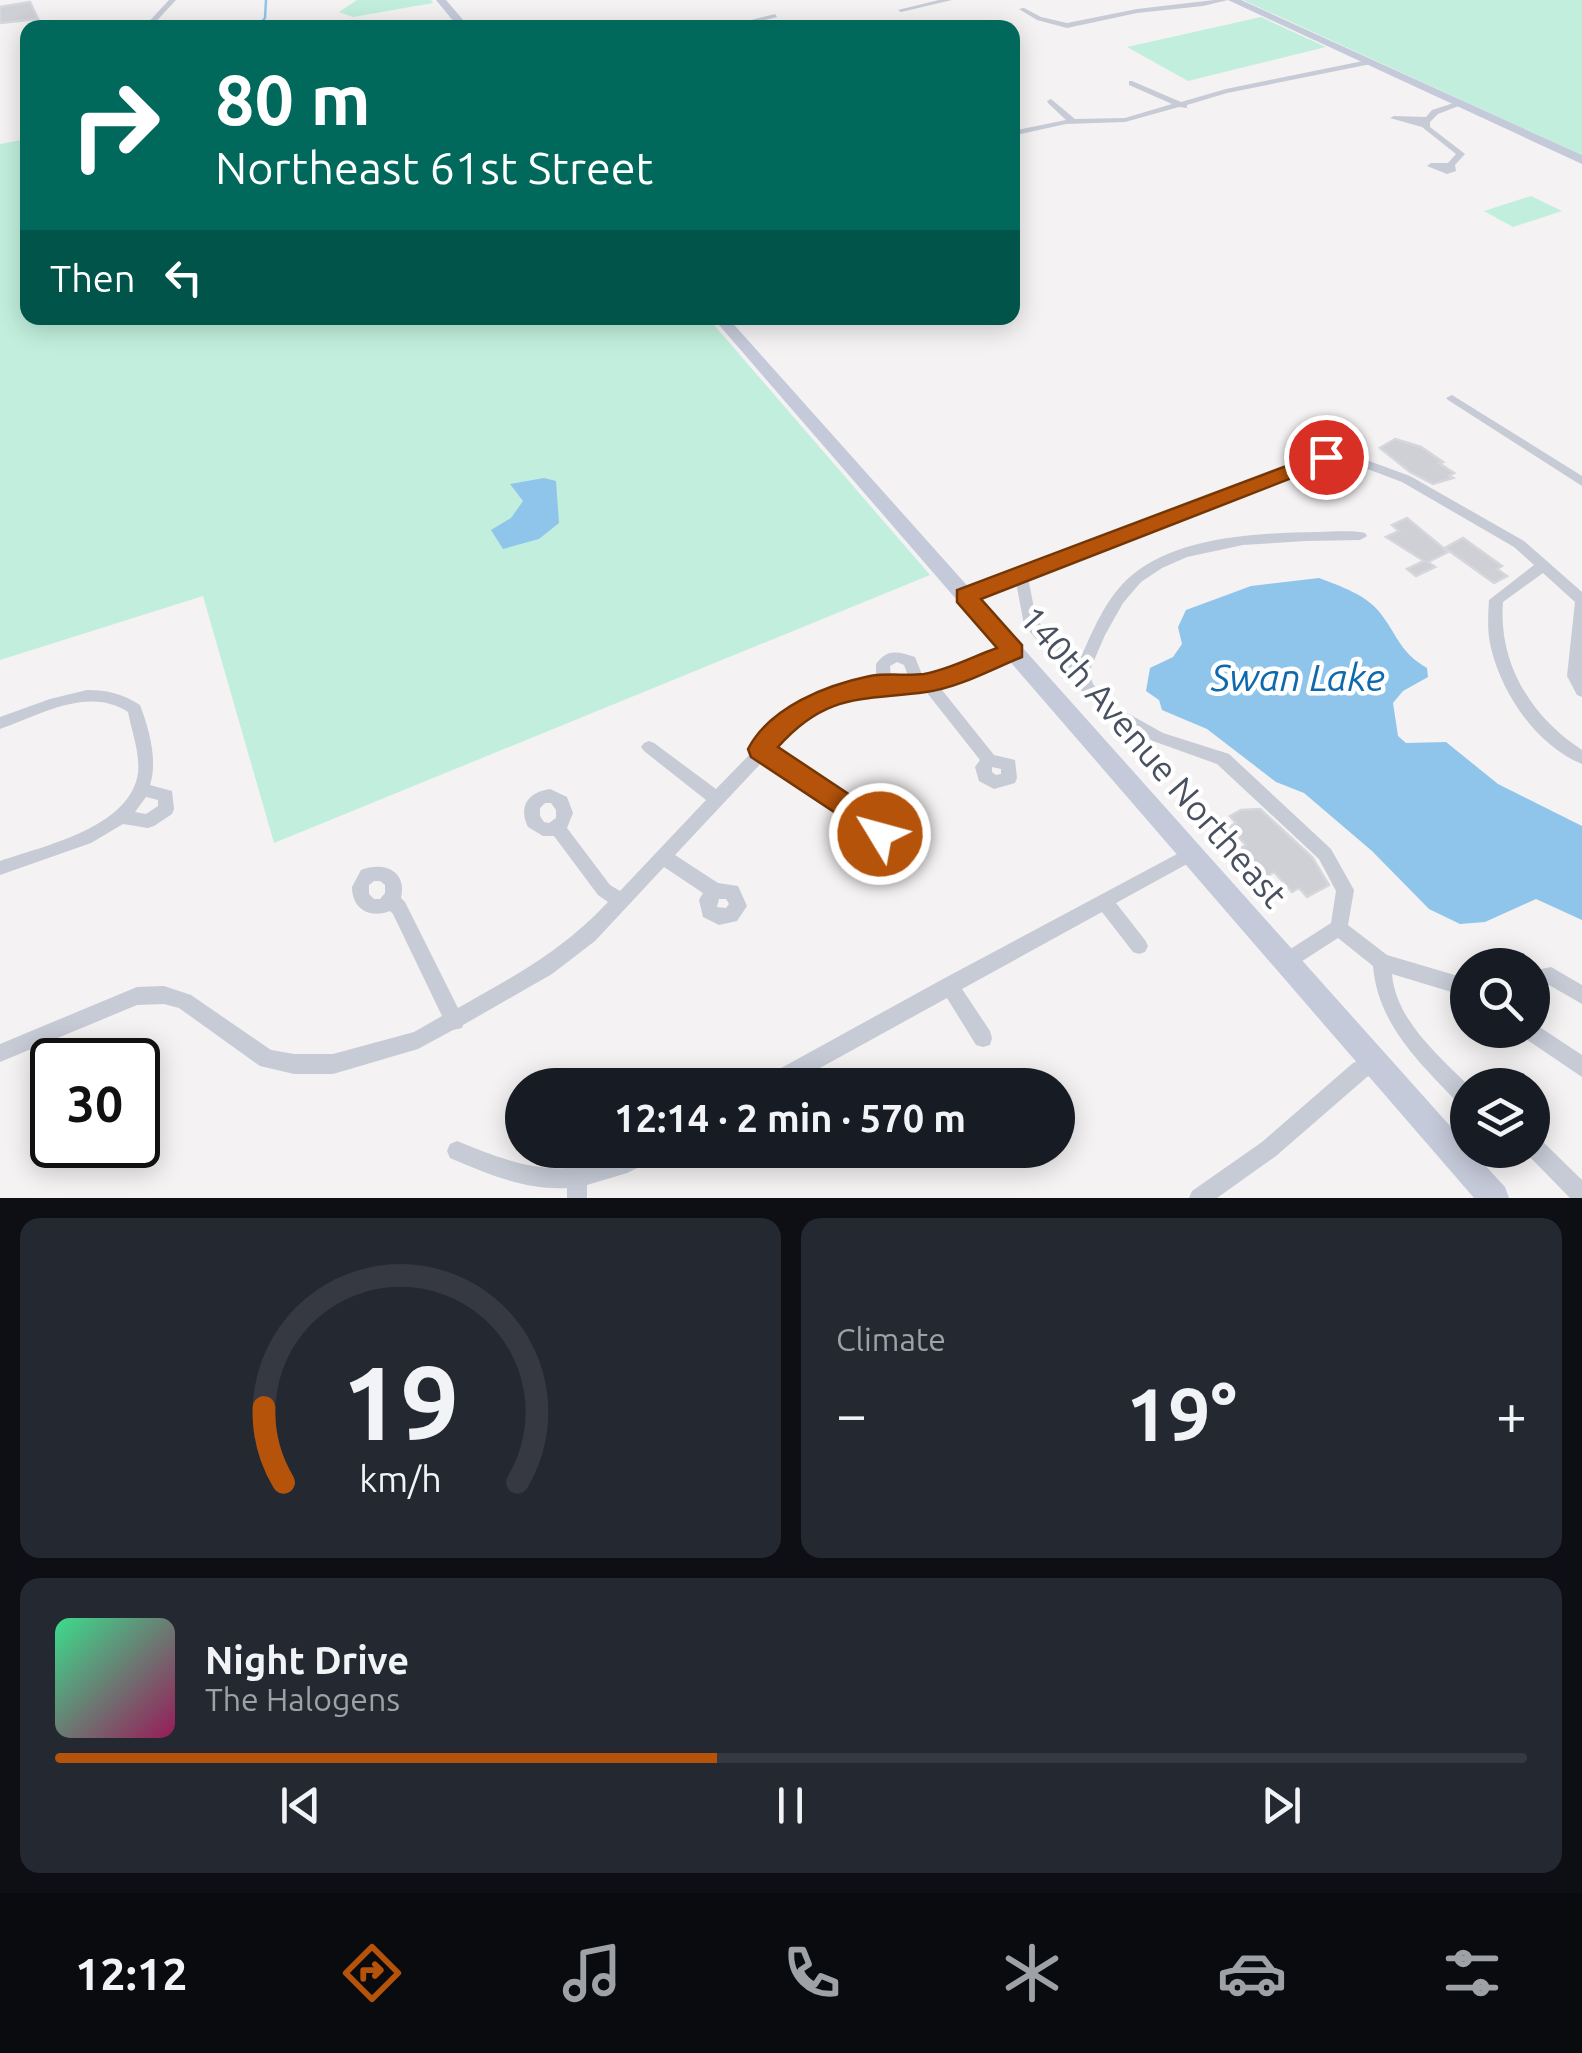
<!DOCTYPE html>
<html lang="en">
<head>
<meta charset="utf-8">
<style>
  :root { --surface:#171b24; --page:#242831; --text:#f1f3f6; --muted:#9ea1a6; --line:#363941; --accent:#b45309 }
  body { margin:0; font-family:Ubuntu,sans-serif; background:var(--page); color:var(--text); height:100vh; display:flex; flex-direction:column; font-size:38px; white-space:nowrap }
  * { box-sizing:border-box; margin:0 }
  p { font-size:32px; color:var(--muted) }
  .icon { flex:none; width:55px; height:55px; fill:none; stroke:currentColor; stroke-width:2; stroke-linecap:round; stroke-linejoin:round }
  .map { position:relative; height:1198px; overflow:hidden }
  .panel { display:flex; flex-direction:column; gap:20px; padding:20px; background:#0d0f14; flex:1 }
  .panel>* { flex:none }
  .guide { position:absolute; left:20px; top:20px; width:1000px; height:305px; border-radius:20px; box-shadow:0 5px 25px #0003; background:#00695c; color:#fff; overflow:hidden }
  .fabs { position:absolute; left:1450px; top:948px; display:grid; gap:20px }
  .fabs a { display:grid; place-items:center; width:100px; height:100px; border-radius:50%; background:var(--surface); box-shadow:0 5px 25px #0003; font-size:50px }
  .speed { position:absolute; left:30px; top:1038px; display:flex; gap:20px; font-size:50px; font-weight:700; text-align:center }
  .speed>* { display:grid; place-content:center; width:130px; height:130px; border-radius:50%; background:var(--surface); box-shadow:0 5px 25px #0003; line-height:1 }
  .speed .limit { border:5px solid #111; border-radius:15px; background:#fff; color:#111 }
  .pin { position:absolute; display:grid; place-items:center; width:85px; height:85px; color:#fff; margin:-42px; border:5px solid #fff; border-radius:50%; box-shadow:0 2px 10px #0007 }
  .me { position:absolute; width:110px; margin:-55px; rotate:307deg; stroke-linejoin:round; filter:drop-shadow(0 0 8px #0008) }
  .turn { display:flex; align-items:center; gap:35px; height:210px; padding:0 30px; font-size:45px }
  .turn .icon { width:130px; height:130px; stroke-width:2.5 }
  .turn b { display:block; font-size:70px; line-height:85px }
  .then { display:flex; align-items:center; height:95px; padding:0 30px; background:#0003; gap:20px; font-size:38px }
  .big { font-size:75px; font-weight:700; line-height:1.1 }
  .panel .widget { flex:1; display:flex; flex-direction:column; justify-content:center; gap:15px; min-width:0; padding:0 35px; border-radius:20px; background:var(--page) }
  .panel .dial { align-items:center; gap:0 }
  .dial svg { height:260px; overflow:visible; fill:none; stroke:var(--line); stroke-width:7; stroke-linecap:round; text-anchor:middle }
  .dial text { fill:var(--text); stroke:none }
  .song { display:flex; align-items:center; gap:30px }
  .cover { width:120px; height:120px; border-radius:15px; background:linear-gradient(135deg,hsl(150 70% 55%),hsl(330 70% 35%)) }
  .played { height:10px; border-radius:5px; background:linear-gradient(90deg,var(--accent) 45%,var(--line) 45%) }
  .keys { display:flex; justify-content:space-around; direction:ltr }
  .heat { display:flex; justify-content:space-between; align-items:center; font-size:55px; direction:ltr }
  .panel .tiles { flex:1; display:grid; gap:20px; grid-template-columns:1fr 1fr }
  .widget:last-child { grid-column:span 2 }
  .trip { position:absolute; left:505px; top:1068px; width:570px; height:100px; border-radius:50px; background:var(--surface); box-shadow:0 5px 25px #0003; font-weight:700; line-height:100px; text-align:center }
  .dock { display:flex; height:160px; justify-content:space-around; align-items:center; background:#090b0e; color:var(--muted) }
  .dock .icon { width:70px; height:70px }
  .dock .on { color:var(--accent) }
  .dock b { font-size:45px; color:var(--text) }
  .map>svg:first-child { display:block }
  .green { fill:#c2efdd }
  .water { fill:#90c5eb }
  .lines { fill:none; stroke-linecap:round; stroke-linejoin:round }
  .stream { stroke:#90c5eb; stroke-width:2.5 }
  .building { fill:#ced0d6; stroke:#d6d6dd; stroke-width:2.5 }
  .street { fill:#c6cbd6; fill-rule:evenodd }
  .secondary { fill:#c5cada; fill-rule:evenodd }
  .route { fill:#b45309; stroke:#753606; stroke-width:2.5 }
  .labels { text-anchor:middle; stroke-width:9; stroke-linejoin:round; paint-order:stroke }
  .street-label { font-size:35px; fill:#49505f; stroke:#fff }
  .water-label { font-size:38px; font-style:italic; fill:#0f6aad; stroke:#fff }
</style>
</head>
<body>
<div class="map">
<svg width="1582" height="1198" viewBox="0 0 1582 1198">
  <rect width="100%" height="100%" fill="#f4f2f2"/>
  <path class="green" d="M357,0h74l2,3 -80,14 -14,-5z
    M1243,0h339v155z
    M1261,17l65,30 -138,34 -61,-34z
    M27,139l1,179h680l222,257 -656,268 -71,-247 -203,64v-516z
    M1531,196l31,15 -49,16 -29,-16z"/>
  <path class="water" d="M544,478l12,3 3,42 -20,16 -36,10 -12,-19 20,-12 12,-17 -13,-17z
    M1319,578c21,8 48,17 62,36 18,24 19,38 46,54l1,9 -25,14 -10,12 5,33 8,7 40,-1 52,42 84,42v94l-46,-21 -51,23 -25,2 -31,-15 -57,-58 -68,-58 -28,-11 -69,-53 -45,-19 -3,-10 -13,-9 4,-23 23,-11 9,-13 -4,-17 8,-17 65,-24z"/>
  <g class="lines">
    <path class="stream" d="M257,28l8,-10 1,-18"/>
  </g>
  <path class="building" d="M30,2l8,17 -38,4v-16z
    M1395,439l26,8 22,15 -4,1 15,10 -5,3 4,2 -20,6 -23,-12 -30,-24z
    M1407,518l41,34 -20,10 7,5 -19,9 -9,-7 17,-8 -38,-24 13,-6 -7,-6z
    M1463,538l39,28 -5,3 10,7 -13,7 -49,-35z
    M1260,809l52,48 17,28 -22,12 -8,-9 -7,4 -18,-20 -7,4 -26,-28 5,-3 -17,-18 7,-4 -6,-7 11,-6z"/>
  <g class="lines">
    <path class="street" d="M169,0h7l-26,28h-7z
      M939,0h13l-51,12 -3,-2z
      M1214,0h14l-25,6 -66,7 -70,15 -30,-8 -18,-11 5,-1 17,9 26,6 70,-14z
      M775,14l2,3 -43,11h-14z
      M1368,60l4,2 -1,2 -144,29 -40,12v3l-8,-1 -54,15 -59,2 -54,12v-5l54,-11 -18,-17 -1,-2 4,-2 24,20 50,-1 47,-14 -43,-19v-4h3l49,21 45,-13z
      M1457,102l7,2 -26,10 -8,8v5l35,27 -10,11 1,6 -9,3 -20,-8 4,-3h17l8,-9 -34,-27 -32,-9 4,-2 32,1 6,-7z
      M1452,395l130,81v10l-134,-86 -2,-2z
      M1350,454l60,22 114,65 58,51v105l-5,-2 -10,-19 8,-74 -32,-29 -40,29c-5,61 28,115 79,148v14c-45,-18 -80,-70 -91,-116 -4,-16 -3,-32 -2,-48l45,-35 -20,-18 -112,-65 -53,-20 -33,2 -288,113 8,42 24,28 19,15c13,-30 27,-65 52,-86 47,-40 128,-43 187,-44 15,0 31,-2 47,1l2,3 -7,4 -54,1 -63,4 -56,12 -25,11 -21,14 -18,21 -18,32 -16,37 4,12 18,20 52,29 66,21 102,95 23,41 -6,35 39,30 81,24v18l-76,-23c4,46 45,80 76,111v24l-7,-3c-39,-41 -83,-80 -88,-140l-35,-28 -45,29 -6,2 -6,-2 -3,-6 3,-6 50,-32 5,-32 -17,-32 -102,-95 -64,-23 -52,-29 -20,-22 -5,-15 -26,-20 -26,-30 -8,-43 -51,19 -7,-5 2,-3 350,-136z
      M1014,646l5,1 2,4 -2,4 -81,30 56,70 21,5 2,18 -2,5 -21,6 -15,-8 -4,-14 5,-7 -56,-71 -51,2 -26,6 -45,22 -28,31 76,50 9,13c15,-2 24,6 28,20 -3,21 -19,26 -37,18 -10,-9 -10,-19 -4,-30l-8,-11 -74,-50 -89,95 43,28 20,3 9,20 -10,15 -18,4 -16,-8 -4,-17 4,-7 -39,-26 -69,74 -43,33 -89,51 -1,3 -9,2 -35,19 -85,25h-39l-34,-8 -81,-58 -15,-4 -27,1 -137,57v-18l137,-57 27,-1 27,9 80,55 23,4h39l81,-22 28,-16 -49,-102 -3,-3c-20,8 -38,-2 -38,-24l9,-17c24,-9 46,1 40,28l4,4 53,106c58,-33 103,-56 150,-106l-10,-7 -44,-59h-11l-15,-9c-10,-20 0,-35 22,-38l17,8 6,16 -6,15 43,57 10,6 86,-91 -62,-49 -3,-4 3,-4 5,-2 5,2 62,46 37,-38 2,-6 6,-2 31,-32 46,-23 38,-9v-15c12,-16 22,-12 39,-7l8,20h4zM897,662l7,3 5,13 -18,1 -1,-13zM992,767l9,2v5l-5,1 -4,-3zM545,803h6l5,7v8l-7,5 -5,-1 -4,-6v-8zM863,826l3,1 4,4v7l-4,3h-4l-4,-4v-7zM374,881h6l5,4v8l-5,6h-6l-5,-5v-9zM719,899h7l3,5 -3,4 -9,-1z
      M87,690c21,0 36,4 53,15 9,24 18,55 10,80l22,6 2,18 -2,5 -18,12 -6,2 -25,-4 -32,19 -91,32v-14c43,-15 130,-33 138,-88 2,-20 -6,-41 -10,-61 -40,-26 -88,3 -128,17v-12l50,-18zM146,797l12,3v6l-12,8 -11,-2z
      M1192,846l6,2 2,5 -2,5 -82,45 29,37 3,6 -3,6 -6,2 -6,-2 -31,-40 -140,77 28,42 2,7 -2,7 -7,2 -7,-2 -29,-47 -158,87h-29l3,-7 180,-99z
      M1551,967l31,18v19l-33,-19 -17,4v-18z
      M1532,1022l50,33v22l-59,-40 -2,-7h11z
      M1376,1053l7,3 3,7 -3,7 -16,7 -91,79 -59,42h-28l3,-7 70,-49 91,-79z
      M1532,1135l7,3 43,42v18h-12l-45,-46 -1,-2h8z
      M457,1141c39,16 79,32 122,26 20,-3 35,-13 52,-17 10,-2 22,0 32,0l-3,7 -33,16 -40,12v13h-20v-10c-42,2 -80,-14 -117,-30l-3,-7 3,-7z"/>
    <path class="secondary" d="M436,0h10l24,28h-11z
      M1228,0h13l341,155v9z
      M713,318h15l740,828v4h3l34,37 4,11h-35z"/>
  </g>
  <path class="route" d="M1326,451l7,2v9l-352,137 41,46v12c-30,12 -64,31 -96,35 -64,9 -99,0 -148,55l75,50 10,13 18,3 13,21 -4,8 -10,3 -15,-12 -19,-3 -12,-18 -83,-55 -3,-8c22,-42 78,-64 122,-73 18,-3 36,0 54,-2 24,-4 50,-18 73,-26l-40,-46v-12z"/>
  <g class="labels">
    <g class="street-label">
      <text transform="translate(1153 757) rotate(49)" y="12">140th Avenue Northeast</text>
    </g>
    <g class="water-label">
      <text x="1298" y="691">Swan Lake</text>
    </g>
  </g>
</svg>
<div class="fabs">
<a><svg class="icon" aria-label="search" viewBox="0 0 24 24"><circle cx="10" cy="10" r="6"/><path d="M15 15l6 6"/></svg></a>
<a><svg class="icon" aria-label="layers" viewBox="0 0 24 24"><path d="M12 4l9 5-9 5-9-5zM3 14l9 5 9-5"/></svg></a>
</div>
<div class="speed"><div class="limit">30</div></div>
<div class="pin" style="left:1326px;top:457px;background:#d93025"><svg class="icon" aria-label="arrive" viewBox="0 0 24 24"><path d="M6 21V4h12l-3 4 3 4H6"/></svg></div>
<svg class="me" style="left:880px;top:834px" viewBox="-20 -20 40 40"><circle r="17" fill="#b45309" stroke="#fff" stroke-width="3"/><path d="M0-11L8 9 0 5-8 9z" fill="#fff"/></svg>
<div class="trip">12:14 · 2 min · 570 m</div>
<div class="guide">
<div class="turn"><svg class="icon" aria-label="right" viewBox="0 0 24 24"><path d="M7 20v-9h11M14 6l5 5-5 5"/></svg><div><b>80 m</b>Northeast 61st Street</div></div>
<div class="then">Then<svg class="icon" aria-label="left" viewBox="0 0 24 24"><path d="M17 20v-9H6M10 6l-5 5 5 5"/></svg></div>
</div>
</div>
<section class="panel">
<div class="tiles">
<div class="widget dial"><svg viewBox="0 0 100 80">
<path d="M14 69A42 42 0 1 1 86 69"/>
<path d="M14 69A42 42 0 0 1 8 46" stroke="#b45309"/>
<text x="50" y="56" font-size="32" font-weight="700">19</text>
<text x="50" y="72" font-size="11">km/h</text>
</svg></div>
<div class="widget"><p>Climate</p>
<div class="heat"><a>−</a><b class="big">19°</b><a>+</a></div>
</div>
<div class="widget">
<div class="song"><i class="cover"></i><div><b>Night Drive</b><p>The Halogens</p></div></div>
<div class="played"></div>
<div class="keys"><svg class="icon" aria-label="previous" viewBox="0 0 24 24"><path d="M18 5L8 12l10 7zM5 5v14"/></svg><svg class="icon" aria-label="pause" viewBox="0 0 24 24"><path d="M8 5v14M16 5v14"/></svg><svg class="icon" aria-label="next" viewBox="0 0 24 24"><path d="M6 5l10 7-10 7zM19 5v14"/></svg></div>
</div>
</div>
</section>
<nav class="dock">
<b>12:12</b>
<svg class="icon on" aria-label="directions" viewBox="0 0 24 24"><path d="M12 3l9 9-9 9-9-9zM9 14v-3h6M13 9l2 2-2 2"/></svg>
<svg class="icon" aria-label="music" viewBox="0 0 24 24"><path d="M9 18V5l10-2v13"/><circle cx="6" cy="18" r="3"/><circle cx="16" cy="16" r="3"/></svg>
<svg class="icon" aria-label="phone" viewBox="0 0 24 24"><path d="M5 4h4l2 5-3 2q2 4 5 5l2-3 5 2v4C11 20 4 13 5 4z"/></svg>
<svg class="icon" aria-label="climate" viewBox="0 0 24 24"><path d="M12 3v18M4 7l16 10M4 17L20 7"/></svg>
<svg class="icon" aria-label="car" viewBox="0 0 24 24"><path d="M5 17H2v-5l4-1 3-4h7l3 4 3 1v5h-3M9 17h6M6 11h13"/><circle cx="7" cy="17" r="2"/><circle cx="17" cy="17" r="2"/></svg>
<svg class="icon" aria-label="filters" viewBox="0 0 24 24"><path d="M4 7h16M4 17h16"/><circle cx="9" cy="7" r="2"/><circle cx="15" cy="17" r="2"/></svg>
</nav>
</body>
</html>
